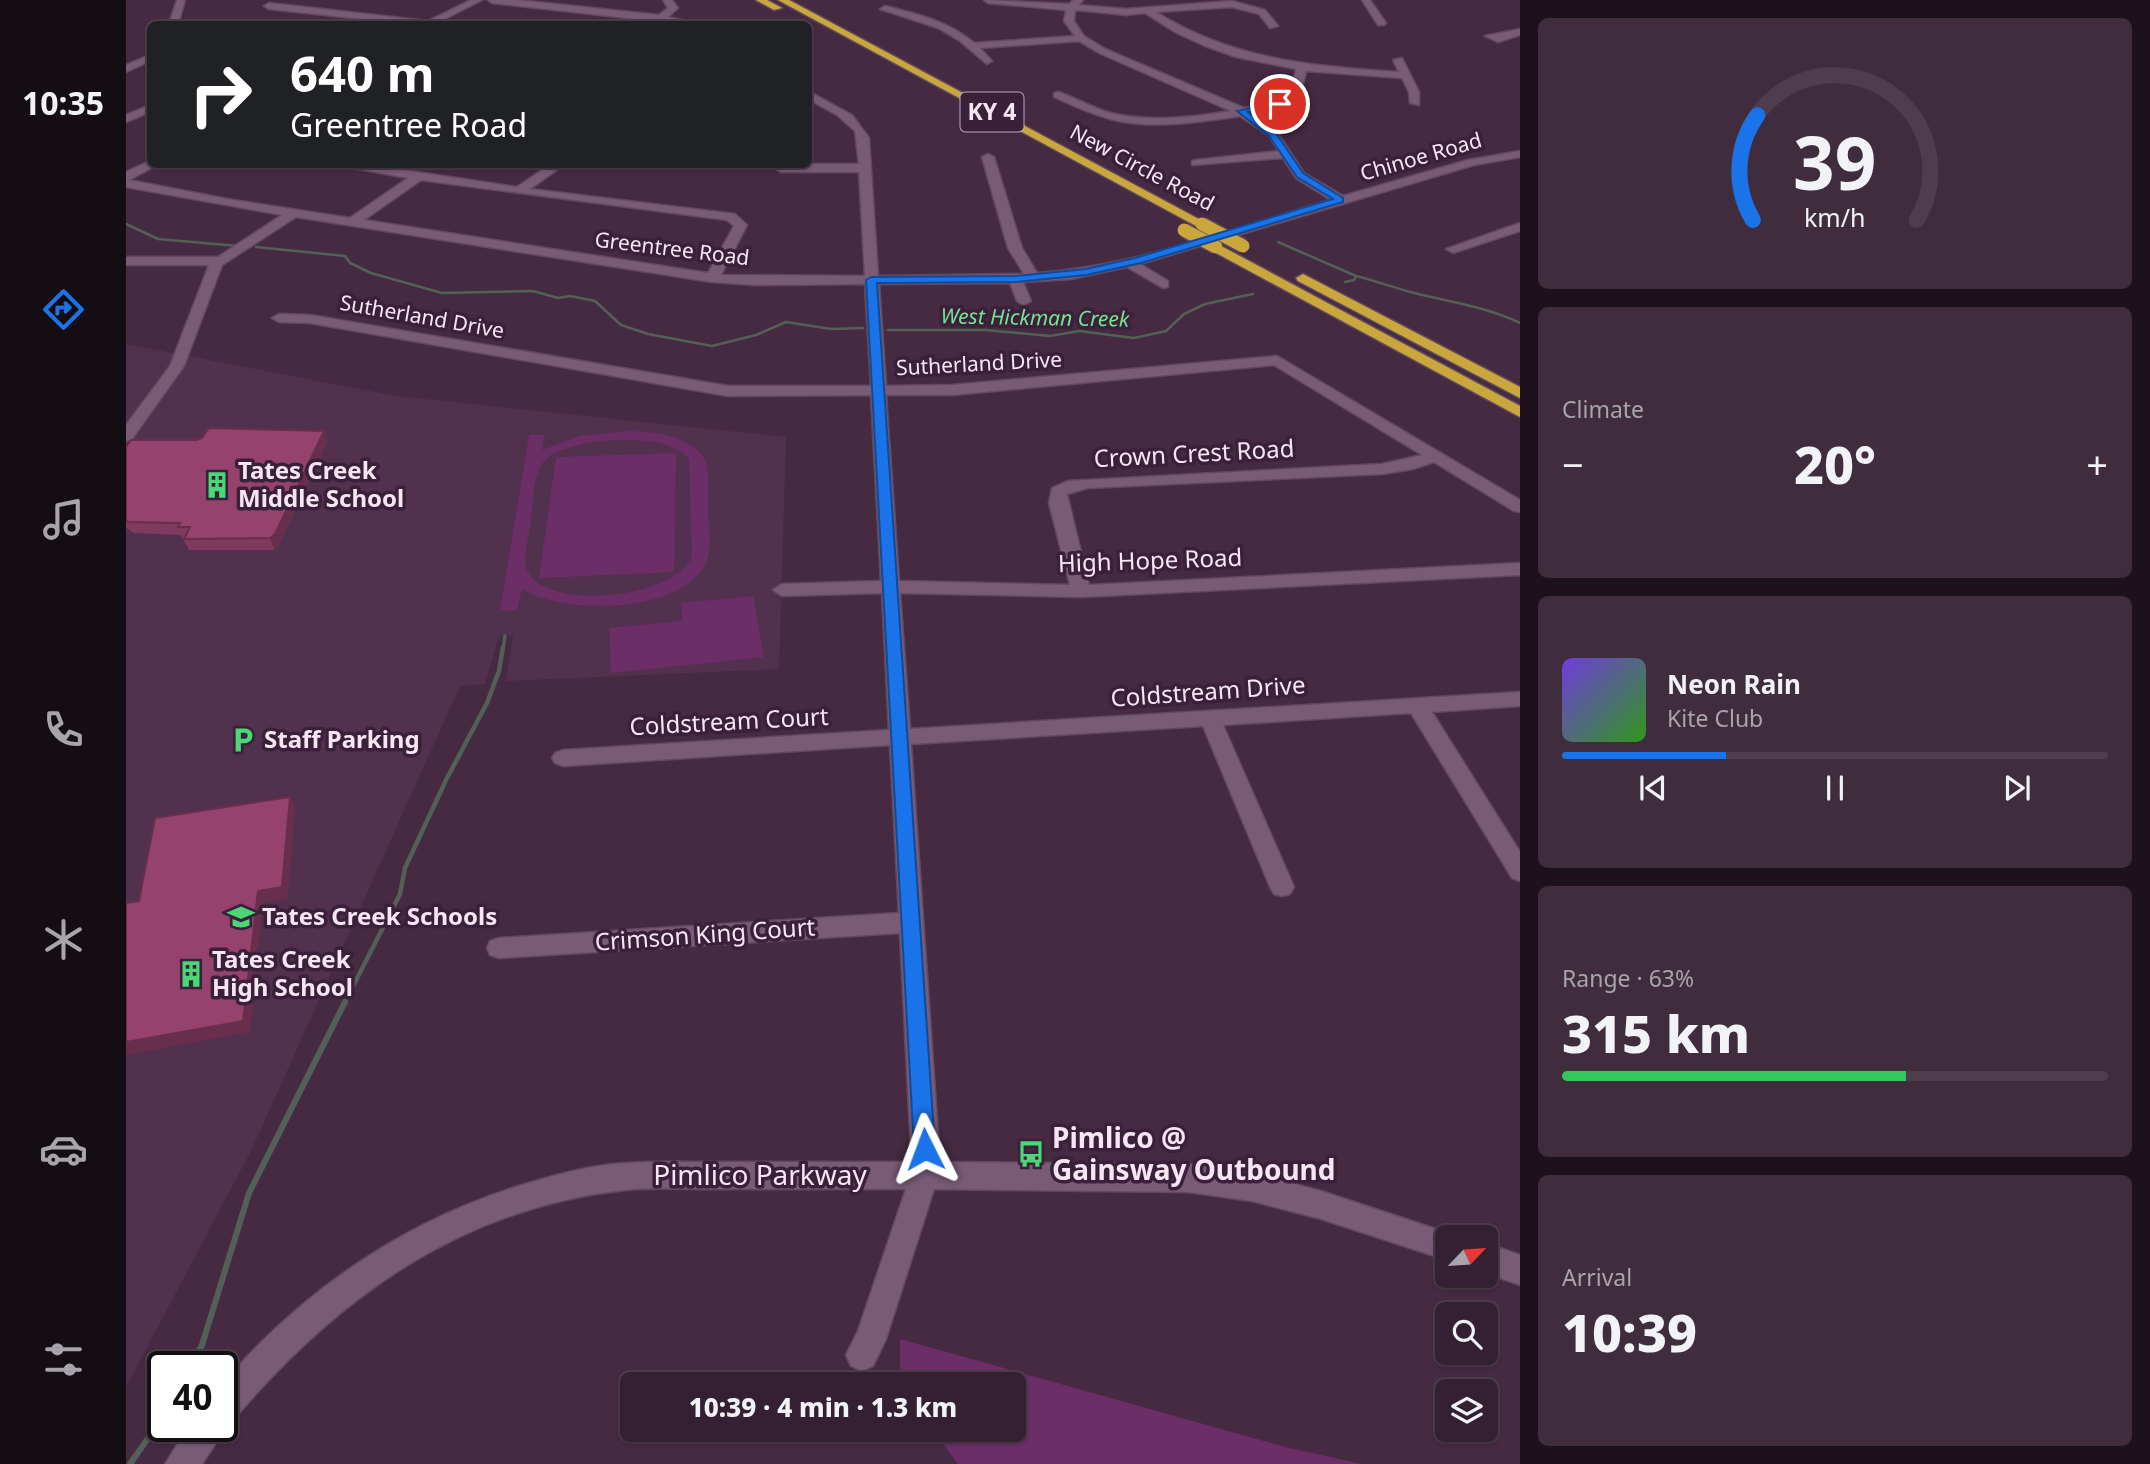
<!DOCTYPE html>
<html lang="en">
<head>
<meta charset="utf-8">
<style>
  :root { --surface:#342032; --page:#3f2d3e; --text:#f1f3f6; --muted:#a9a3ac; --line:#4e3e4d; --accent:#1a73e8 }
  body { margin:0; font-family:"Noto Sans",sans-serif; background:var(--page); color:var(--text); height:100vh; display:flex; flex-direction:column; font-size:26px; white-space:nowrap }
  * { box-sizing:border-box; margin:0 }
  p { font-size:23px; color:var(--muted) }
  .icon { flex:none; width:38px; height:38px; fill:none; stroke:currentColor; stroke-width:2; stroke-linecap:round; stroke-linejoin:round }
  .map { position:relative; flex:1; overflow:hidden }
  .panel { display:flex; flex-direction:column; gap:18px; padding:18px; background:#1d121c; width:630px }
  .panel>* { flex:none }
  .top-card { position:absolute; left:21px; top:21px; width:665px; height:147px; border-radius:10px; box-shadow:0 2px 5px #0004,0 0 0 2px var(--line); background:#202124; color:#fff; overflow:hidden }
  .needle { width:46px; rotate:65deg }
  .controls { position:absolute; left:1309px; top:1225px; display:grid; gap:14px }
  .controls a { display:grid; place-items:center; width:63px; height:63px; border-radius:10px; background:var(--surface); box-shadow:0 2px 5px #0004,0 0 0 2px var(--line); font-size:35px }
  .speed { position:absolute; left:21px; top:1351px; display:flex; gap:14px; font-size:35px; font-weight:700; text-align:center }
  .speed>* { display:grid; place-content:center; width:91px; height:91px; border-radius:50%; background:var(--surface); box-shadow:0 2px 5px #0004,0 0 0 2px var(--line); line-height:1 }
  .speed .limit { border:4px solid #111; border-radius:10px; background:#fff; color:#111 }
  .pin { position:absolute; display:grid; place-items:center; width:60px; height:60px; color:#fff; margin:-30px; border:4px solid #fff; border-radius:50%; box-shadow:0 2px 7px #0007 }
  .me { position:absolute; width:77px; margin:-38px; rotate:357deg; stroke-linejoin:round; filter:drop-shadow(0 0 5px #0008) }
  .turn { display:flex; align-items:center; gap:24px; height:147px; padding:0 28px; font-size:32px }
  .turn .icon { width:91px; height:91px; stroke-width:2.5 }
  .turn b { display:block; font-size:49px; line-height:60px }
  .big { font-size:52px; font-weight:800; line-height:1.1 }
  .panel .tile { flex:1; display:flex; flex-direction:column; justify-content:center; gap:10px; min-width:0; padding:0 24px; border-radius:10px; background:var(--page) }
  .panel .dial { align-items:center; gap:0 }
  .dial svg { height:182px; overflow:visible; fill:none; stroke:var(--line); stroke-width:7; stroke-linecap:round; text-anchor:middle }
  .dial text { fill:var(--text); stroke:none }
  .song { display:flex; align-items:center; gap:21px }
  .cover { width:84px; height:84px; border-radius:10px; background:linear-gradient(135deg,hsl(260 70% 55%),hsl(110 70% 35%)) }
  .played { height:7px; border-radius:4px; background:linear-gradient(90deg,var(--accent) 30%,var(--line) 30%) }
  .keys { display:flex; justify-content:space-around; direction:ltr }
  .heat { display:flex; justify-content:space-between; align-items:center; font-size:38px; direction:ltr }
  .charge { height:10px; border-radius:5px; background:linear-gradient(90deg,#34c759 63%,var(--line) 0) }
  .trip { position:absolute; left:494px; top:1372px; width:406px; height:70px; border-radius:10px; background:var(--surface); box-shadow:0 2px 5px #0004,0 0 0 2px var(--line); font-weight:800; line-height:70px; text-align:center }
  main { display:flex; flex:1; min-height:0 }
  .tab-bar { display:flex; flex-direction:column; width:126px; justify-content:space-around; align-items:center; background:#150d14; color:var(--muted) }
  .tab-bar .icon { width:49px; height:49px }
  .tab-bar .active { color:var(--accent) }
  .tab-bar b { font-size:32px; color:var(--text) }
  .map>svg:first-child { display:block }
  .built { fill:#51314e }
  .green { fill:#6c2e67; fill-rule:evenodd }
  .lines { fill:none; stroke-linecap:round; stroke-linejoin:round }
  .stream-far3 { stroke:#536057; stroke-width:2.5 }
  .stream-far2 { stroke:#536057; stroke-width:3.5 }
  .stream-far1 { stroke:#536057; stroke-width:4.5 }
  .stream { stroke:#536057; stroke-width:6 }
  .minor-casing { stroke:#60495e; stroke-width:3 }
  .highway-casing { stroke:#60495e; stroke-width:3 }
  .minor { fill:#795b76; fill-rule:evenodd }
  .highway { fill:#caa73c; fill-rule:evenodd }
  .highway-bridge-casing { stroke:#60495e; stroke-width:16; stroke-linecap:butt }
  .highway-bridge { stroke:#caa73c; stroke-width:13 }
  .wall { fill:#803a5e }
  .shaded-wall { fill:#682f4c }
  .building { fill:#95436d; stroke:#682f4c; stroke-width:2 }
  .route { fill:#1a73e8; stroke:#114b97; stroke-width:2 }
  .labels { text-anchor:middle; stroke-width:7; stroke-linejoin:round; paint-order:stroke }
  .far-street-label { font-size:21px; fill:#f7e5f4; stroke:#3a2038 }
  .far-water-label { font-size:21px; font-style:italic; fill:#76e292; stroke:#3a2038 }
  .shield { fill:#3a2038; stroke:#beaabc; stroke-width:2 }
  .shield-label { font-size:23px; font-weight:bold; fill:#f7e5f4 }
  .street-label { font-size:24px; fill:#f7e5f4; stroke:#3a2038 }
  .poi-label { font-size:24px; font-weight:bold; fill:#f7e5f4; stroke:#3a2038; text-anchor:start }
  .near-poi-label { font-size:28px; font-weight:bold; fill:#f7e5f4; stroke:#3a2038; text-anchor:start }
  .near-street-label { font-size:28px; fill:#f7e5f4; stroke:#3a2038 }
</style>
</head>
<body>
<main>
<nav class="tab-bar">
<b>10:35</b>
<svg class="icon active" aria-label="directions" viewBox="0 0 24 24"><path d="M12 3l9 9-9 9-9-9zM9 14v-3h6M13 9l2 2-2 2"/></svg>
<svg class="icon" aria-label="music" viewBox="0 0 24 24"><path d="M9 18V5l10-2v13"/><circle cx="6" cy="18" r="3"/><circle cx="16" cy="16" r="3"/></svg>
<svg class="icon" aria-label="phone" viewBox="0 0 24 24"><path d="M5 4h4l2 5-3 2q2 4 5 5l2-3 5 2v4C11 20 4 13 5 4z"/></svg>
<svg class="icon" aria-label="climate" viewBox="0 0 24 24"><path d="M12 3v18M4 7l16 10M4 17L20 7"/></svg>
<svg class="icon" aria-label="car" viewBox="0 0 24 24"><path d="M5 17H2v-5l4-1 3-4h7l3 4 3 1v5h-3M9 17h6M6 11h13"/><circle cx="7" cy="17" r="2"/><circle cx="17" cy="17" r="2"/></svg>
<svg class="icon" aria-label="filters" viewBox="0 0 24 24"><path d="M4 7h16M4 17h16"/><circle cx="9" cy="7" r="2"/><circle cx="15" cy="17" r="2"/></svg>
</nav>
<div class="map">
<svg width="1394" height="1464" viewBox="0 0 1394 1464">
  <rect width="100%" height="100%" fill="#452a42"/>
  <path class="built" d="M0,344l270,52 390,41 -7,232 -273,12 7,-46h-14l-14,49 -25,2 -208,463 -126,238z"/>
  <path class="green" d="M501,431c28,1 61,3 78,28 5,13 3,32 3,47 0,18 5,43 -3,59 -25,49 -142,50 -183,24l-5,21 -17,1 29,-176h15l-2,15 38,-14zM495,440c23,0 52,1 68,19l3,97c-16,42 -138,55 -163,18 -8,-12 -1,-33 1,-47 3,-17 2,-41 9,-58 9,-23 60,-29 82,-29z
    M550,453l-2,119 -135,6 17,-121z
    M627,596l11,61 -153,16 -2,-45 73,-7 -1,-18z
    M774,1339l389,109 73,16h-404l-25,-34h80v-46h-113z"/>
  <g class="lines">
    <path class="stream-far3" d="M0,224l32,15 80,7
      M1152,242l78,34
      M130,247l89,9 5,7 21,10 71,20 91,-2 25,7 12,-2 25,5 26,24 27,9 64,12 44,-11 30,-13 45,7 32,-1
      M1219,282l9,-2 2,-4c20,5 39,12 58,17 36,9 73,14 106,30
      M762,330h97l65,6 29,-5 55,7 32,-7 18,-17 21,-10 48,-10"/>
    <path class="stream-far2" d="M377,649l2,-13"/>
    <path class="stream-far1" d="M218,1004l56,-110 5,-26 41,-88 41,-77 12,-32 4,-24"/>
    <path class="stream" d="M64,1367l12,-22 47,-152 96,-191
      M4,1464l33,-47"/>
    <defs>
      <path id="minor" d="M51,0h8l-7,24h-9z
        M345,0h11l-47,24h-26l-140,-15 -5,-3 5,-3 159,18z
        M362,0h29l142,15 9,-7 -5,-8h9l6,8 -10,9 31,7h-18l-189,-21z
        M858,0l85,4 5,-4h9l-4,5 47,4 106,-8 33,9 13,16 -8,2 -11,-14 -27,-7 -76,5c75,47 156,55 243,60l-6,-12 9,-2 17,34v13l-9,-2 -1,-11 -7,-14 -96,-7c-8,40 -17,35 -54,43l25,18 27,41 39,23 125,-36 52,-9v6l-46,8 -334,99 28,17v6l-5,1 -36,-21 -56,12 -48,3 8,19 -7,4 -7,-4 -7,-18 -131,1 7,102 66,-1 325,-29 243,144v12l-6,-1 -80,-49 -21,7 -31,5 -294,14 -21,6 22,91 431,-22v12l-439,22 -181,-4 10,136 610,-37v14l-88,6 88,140v29l-8,-3 -101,-165 -188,12 71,162 -4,7 -8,2 -8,-2 -4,-7 -67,-161 -292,18 28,405 -2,13 251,2 64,9 69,18 136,45 -10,1v23l-126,-41 -69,-18 -64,-9 -254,-3 -48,150 -13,27 -11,5 -11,-5 -5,-11 12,-24 48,-142c-64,0 -128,0 -191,0 -30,0 -61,-2 -90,1 -165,18 -288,108 -392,230l-9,4 -4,13 -18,27h-37l24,-38h33v-42c85,-98 191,-169 317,-204 28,-8 59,-16 88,-17 30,-2 61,-1 91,-1 64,0 128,0 191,0l2,-13 -11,-216 -401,25 -9,-3 -3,-7 3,-7 9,-3 400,-25 -9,-168 -327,21 -8,-3 -3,-5 3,-5 8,-3 326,-20 -7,-137 -100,3 -9,-6 9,-6 99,-3 -10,-186 -143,1 -418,-73 -31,-1 -7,-4 7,-4 31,1 418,71h143l-6,-102 -110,1 -43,-3 -416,-65 -74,48 -38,101 -52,73 -6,2v-16l44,-59 39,-101h-83v-8h92l64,-42 -156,-28v-15l24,-11v3h6l-1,2 -26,14 98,19 123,19 58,-40 -77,-14h32l154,23 34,-23h14l-35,25 205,25 12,11 -26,50 144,1 -6,-104h-78l-6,-4 6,-4h78l-4,-33 -18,-16 -29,-16v-8l44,24 17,23 9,138 146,-2 -16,-26 -26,-91 6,-3 6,3 28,91 15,25c100,-7 198,-45 294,-73l-35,-22 -13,-20 -91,7v-4l4,-1 83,-9 -10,-15 -29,-20c-41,6 -89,14 -130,3 -19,-5 -38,-14 -56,-22v-4l4,-1c19,6 37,18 57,22 37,8 79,3 116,-3l-132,-58 -20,-12 -99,7 12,13 -5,3 -27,-23 -22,-13 -58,-19 5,-3c32,8 63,15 89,37l101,-7 -11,-15 2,-11 -78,-7zM949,10l51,5 19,-2 30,19 30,14 31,11 60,12 -5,25 -7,6 -40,8 -139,-59 -21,-13 -10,-15zM295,180l306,40 7,6 -26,47 -344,-53zM1148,365l148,90 -40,9 -314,17 -16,7 -3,15 21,82 -171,-4 -13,-186h66z
        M1236,0h8l16,23 -2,2h-6z
        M1394,29v6l-22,7 -13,-6z
        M24,55v6l-24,11v-7z
        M24,105v7l-24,10v-7z
        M1394,223v8l-67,22 -7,-4z
        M1360,1243l34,12v30l-34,-12z"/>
      <path id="highway" d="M630,0h11l15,8 -8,2z
        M652,0h11l419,224 -6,4 -4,-1z
        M1097,247l297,159v11l-302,-163 -2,-3z
        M1177,274l217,113v11l-222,-117 -2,-3z"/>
    </defs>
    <use href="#minor" class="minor-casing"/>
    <use href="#highway" class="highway-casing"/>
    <use href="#minor" class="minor"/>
    <use href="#highway" class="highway"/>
    <defs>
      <path id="highway-bridge" d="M1076,224l41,22
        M1058,230l32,17"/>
    </defs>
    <use href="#highway-bridge" class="highway-bridge-casing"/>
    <use href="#highway-bridge" class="highway-bridge"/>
  </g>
  <path class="wall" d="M198,431l3,11 -48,103 -5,5h-85l-8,-15 -47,-2 -8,-5v-81l71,-7 5,-2z"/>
  <path class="shaded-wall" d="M198,431l3,11 -48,103 -5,5 -4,-12z
    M164,797l5,12 -7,90 -25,4 -13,129 -124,23v-13l132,-151z"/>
  <path class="building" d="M83,428l115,3 -49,103 -5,4 -86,1 6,-12h-12l2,-4 -52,-1 -2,-2v-73l5,-7h66l5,-2z
    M164,797l-8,90 -24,4 -15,130 -117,21v-139l13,-2 16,-83z"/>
  <path class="route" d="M1154,102l3,4 -35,6 28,21 27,40 40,25v4l-202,61 -55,12 -71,7 -138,1 58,866 -3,7 -7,3 -8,-3 -3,-7 -48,-869 5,-3 144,-1 71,-7 49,-11 198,-59 -36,-22 -28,-41 -32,-25z"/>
  <defs>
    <symbol id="building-bare" viewBox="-9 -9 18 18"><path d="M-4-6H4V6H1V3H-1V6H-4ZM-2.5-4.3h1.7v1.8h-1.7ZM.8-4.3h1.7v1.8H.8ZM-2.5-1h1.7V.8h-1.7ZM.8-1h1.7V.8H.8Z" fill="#4bd677" stroke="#3a2038" stroke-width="2.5" paint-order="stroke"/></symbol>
    <symbol id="parking-bare" viewBox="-9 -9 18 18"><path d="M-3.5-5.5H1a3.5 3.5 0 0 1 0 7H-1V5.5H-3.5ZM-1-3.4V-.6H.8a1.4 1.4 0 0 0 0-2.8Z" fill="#4bd677" stroke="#3a2038" stroke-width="2.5" paint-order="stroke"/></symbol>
    <symbol id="school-bare" viewBox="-9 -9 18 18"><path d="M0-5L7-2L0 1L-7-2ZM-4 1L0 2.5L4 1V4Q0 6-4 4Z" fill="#4bd677" stroke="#3a2038" stroke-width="2.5" paint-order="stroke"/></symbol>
    <symbol id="bus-bare" viewBox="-9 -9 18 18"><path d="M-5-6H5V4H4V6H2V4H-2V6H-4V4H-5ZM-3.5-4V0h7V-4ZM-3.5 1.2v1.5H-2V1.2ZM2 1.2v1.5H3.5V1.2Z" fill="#4bd677" stroke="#3a2038" stroke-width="2.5" paint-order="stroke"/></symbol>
  </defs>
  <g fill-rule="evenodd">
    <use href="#building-bare" x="72" y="466" width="38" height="38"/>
    <use href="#parking-bare" x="98" y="721" width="38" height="38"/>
    <use href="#school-bare" x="96" y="898" width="38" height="38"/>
    <use href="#building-bare" x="46" y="955" width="38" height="38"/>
    <use href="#bus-bare" x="886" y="1135" width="38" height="38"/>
  </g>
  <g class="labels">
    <g class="far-street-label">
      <text transform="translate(1295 157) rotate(-16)" y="7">Chinoe Road</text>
      <text transform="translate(1016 168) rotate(28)" y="7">New Circle Road</text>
      <text transform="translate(546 249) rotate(7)" y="7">Greentree Road</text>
      <text transform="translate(296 317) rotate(10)" y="7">Sutherland Drive</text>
      <text transform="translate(853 364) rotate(-3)" y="7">Sutherland Drive</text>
    </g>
    <g class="far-water-label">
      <text transform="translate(909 318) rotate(1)" y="7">West Hickman Creek</text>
    </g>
    <rect class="shield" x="834.5" y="92.5" width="63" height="39" rx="5"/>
    <g class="shield-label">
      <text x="866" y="120">KY 4</text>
    </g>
    <g class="street-label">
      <text transform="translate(1068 454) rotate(-3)" y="8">Crown Crest Road</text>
      <text transform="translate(1024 561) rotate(-2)" y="8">High Hope Road</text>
      <text transform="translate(1082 692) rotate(-4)" y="8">Coldstream Drive</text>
      <text transform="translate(603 722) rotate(-3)" y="8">Coldstream Court</text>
      <text transform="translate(579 935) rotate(-4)" y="8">Crimson King Court</text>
    </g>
    <g class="poi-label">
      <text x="112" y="479">Tates Creek<tspan x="112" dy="28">Middle School</tspan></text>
      <text x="138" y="748">Staff Parking</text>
      <text x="136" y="925">Tates Creek Schools</text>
      <text x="86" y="968">Tates Creek<tspan x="86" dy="28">High School</tspan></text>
    </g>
    <g class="near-poi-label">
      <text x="926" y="1148">Pimlico @<tspan x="926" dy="32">Gainsway Outbound</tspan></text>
    </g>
    <g class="near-street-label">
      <text x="634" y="1185">Pimlico Parkway</text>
    </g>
  </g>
</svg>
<div class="controls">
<a><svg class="needle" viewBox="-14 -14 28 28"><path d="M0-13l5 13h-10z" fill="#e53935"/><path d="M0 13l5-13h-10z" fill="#a9a3ac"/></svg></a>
<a><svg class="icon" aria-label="search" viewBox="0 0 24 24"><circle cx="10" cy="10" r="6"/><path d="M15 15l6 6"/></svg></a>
<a><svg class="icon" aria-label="layers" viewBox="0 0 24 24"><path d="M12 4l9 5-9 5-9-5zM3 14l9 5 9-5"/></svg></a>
</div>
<div class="speed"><div class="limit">40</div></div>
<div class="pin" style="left:1154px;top:104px;background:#d93025"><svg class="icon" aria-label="arrive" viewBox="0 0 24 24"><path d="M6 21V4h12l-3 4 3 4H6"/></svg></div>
<svg class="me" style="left:799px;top:1149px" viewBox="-20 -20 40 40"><path d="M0-17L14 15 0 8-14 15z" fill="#1a73e8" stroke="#fff" stroke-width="4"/></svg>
<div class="trip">10:39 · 4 min · 1.3 km</div>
<div class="top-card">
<div class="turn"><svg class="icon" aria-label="right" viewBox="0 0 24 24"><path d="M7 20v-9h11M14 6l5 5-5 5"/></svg><div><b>640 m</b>Greentree Road</div></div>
</div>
</div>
<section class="panel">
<div class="tile dial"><svg viewBox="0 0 100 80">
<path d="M14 69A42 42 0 1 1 86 69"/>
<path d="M14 69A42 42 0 0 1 16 23" stroke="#1a73e8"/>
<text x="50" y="56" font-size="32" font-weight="700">39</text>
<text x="50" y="72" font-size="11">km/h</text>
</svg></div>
<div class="tile"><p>Climate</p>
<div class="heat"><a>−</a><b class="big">20°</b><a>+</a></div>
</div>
<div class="tile">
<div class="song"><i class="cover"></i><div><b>Neon Rain</b><p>Kite Club</p></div></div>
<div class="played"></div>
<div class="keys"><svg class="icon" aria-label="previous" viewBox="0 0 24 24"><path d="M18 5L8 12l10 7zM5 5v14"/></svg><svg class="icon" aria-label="pause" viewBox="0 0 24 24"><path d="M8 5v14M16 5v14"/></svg><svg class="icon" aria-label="next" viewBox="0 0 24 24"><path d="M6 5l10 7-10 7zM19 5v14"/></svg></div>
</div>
<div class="tile"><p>Range · 63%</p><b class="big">315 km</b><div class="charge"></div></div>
<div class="tile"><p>Arrival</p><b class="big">10:39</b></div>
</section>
</main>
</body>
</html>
